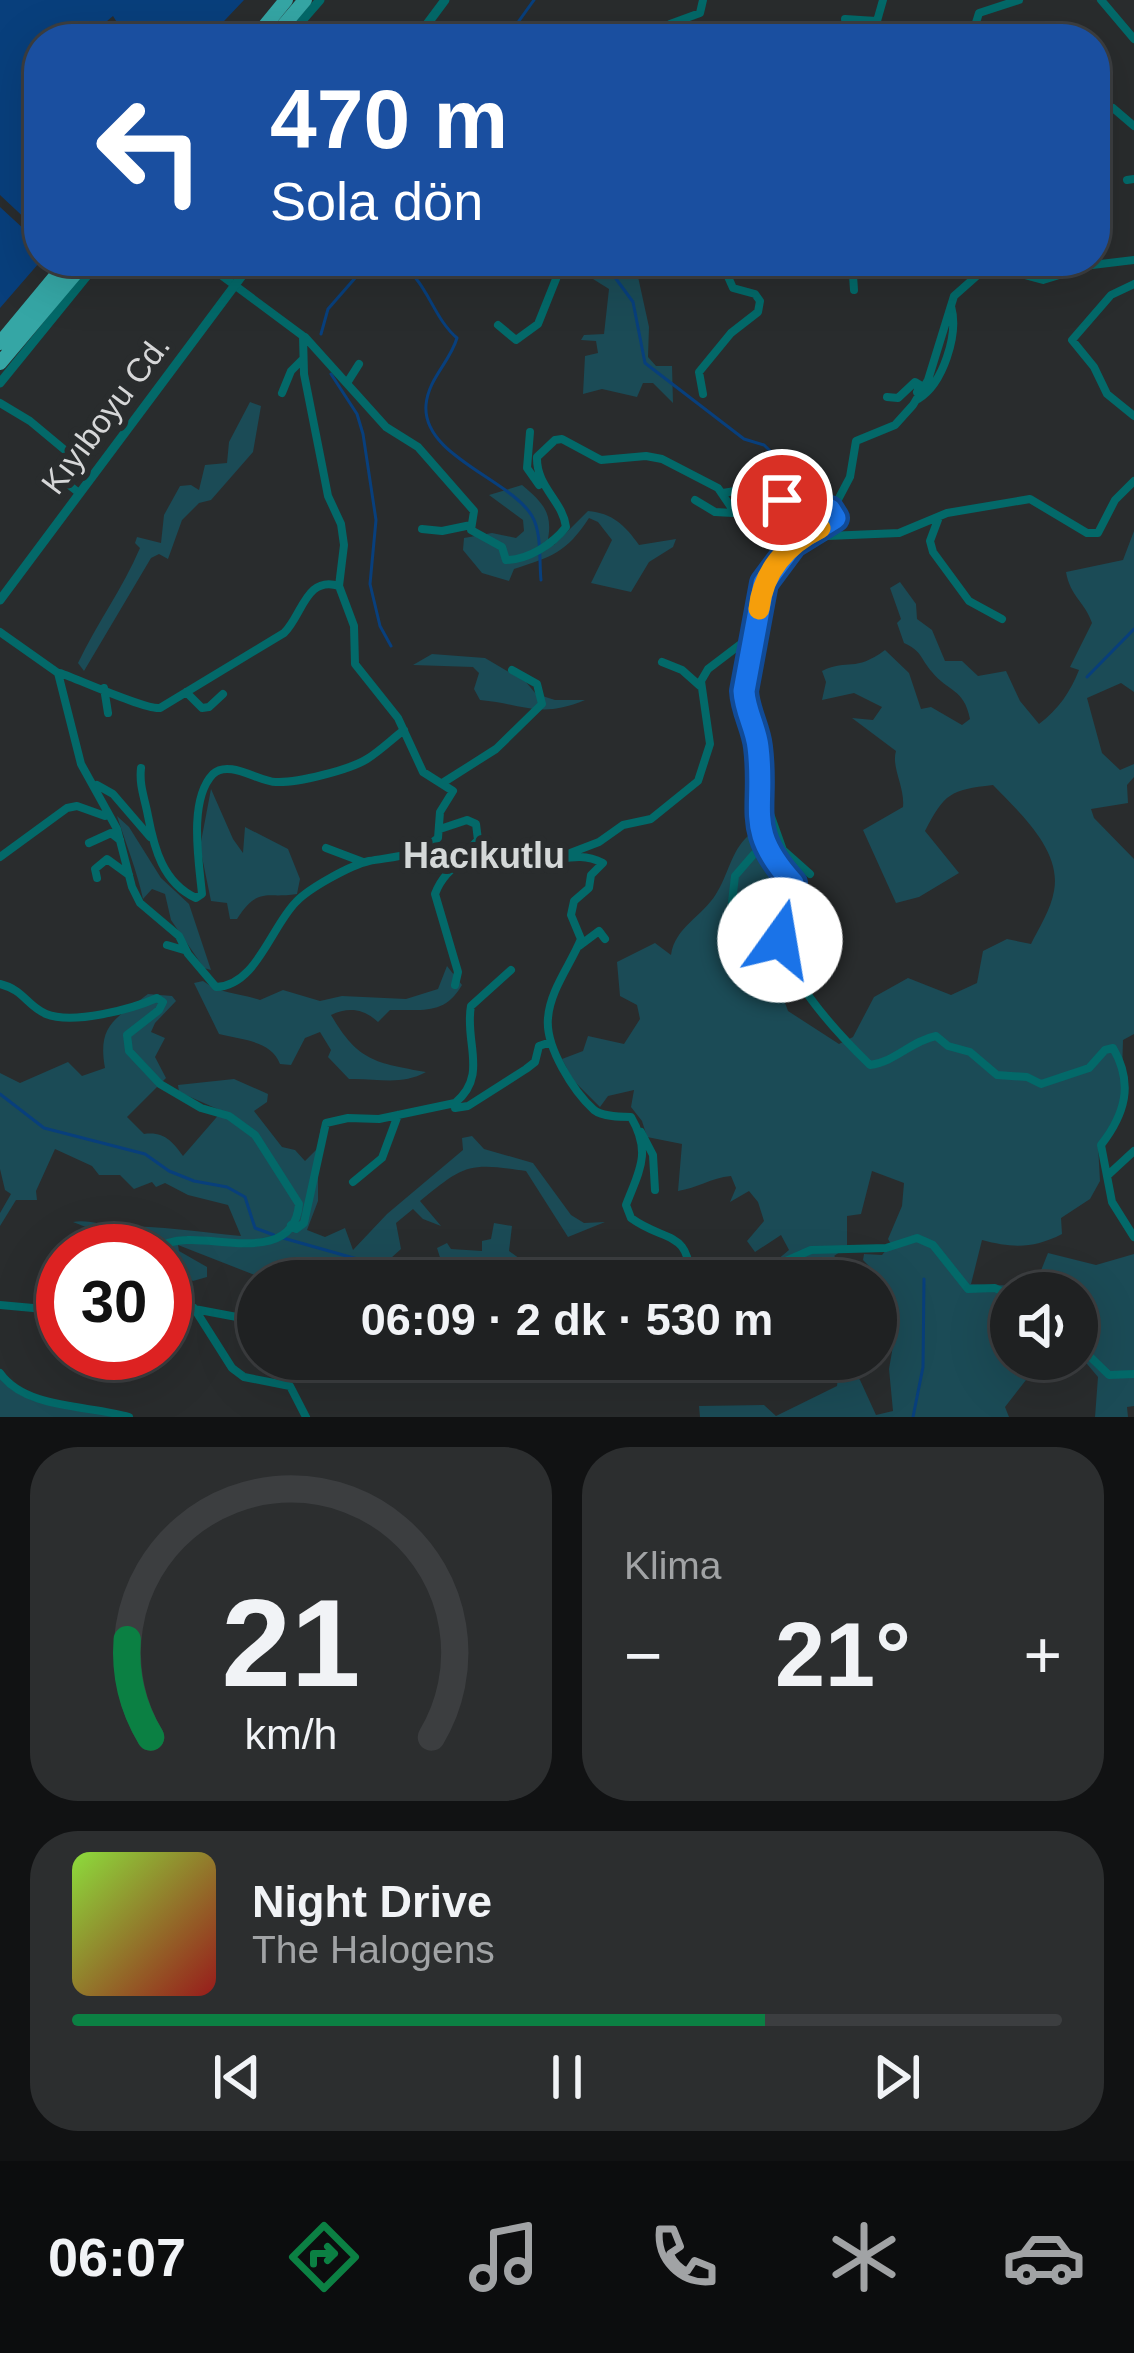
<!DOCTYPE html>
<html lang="tr">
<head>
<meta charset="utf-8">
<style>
  :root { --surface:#1f2122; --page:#2c2e2f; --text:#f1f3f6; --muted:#a1a3a5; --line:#3c3e40; --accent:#0b8043 }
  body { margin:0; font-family:Arial,sans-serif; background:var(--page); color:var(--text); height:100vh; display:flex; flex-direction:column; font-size:45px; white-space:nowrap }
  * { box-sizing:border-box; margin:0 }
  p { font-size:39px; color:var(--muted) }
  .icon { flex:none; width:66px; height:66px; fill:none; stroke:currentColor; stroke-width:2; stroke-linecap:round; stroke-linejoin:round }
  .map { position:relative; height:1417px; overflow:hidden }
  .drawer { display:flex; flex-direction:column; gap:30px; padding:30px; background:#111213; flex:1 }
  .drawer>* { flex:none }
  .banner { position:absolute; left:24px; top:24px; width:1086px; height:252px; border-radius:48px; box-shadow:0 12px 48px #0002,0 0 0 3px var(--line); background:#1a4fa0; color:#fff; overflow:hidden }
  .buttons { position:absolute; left:990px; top:1272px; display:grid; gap:24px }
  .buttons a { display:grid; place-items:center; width:108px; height:108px; border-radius:50%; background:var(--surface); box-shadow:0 12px 48px #0002,0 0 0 3px var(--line); font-size:60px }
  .speed { position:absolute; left:36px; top:1224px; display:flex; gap:24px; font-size:60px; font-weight:700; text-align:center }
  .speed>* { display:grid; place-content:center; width:156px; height:156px; border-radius:50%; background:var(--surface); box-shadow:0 12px 48px #0002,0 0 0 3px var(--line); line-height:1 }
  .speed .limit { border:18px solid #d22; background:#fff; color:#111 }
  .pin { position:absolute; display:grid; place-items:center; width:102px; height:102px; color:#fff; margin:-51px; border:6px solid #fff; border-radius:50%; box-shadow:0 3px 12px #0007 }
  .me { position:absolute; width:132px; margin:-66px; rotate:13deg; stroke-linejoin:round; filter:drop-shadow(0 0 9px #0008) }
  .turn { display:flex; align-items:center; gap:42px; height:252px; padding:0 48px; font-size:54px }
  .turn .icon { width:156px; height:156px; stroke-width:2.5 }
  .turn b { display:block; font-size:84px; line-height:102px }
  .big { font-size:90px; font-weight:600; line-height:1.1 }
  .drawer .card { flex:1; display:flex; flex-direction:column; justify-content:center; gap:18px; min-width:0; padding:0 42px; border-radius:48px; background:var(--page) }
  .drawer .dial { align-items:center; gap:0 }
  .dial svg { height:312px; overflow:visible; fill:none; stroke:var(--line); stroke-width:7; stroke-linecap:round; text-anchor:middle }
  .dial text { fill:var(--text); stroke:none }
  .song { display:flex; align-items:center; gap:36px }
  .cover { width:144px; height:144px; border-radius:18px; background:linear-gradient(135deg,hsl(90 70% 55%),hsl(0 70% 35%)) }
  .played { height:12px; border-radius:6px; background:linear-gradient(90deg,var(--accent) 70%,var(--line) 70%) }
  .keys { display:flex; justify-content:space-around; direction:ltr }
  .heat { display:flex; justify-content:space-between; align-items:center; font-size:66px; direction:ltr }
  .drawer .tiles { flex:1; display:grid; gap:30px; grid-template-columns:1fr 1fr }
  .card:last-child { grid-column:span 2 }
  .trip { position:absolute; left:237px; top:1260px; width:660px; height:120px; border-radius:60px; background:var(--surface); box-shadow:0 12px 48px #0002,0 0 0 3px var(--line); font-weight:600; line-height:120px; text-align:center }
  .tab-bar { display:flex; height:192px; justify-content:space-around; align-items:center; background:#0c0d0e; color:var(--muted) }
  .tab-bar .icon { width:84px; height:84px }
  .tab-bar .active { color:var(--accent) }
  .tab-bar b { font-size:54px; color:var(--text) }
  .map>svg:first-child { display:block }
  .green { fill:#1b4b56 }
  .water { fill:#083f7c }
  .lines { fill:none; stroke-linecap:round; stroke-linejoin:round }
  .stream { stroke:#083f7c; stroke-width:3 }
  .minor { stroke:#036969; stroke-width:8 }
  .tertiary { stroke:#036969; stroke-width:9 }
  .trunk { stroke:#35a6a5; stroke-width:14 }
  .route-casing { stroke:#114b97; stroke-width:30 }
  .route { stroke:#1a73e8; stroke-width:21 }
  .slow { stroke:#f59e0b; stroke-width:21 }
  .labels { text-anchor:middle; stroke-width:12; stroke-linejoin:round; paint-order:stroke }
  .street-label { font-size:33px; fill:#d6d7d8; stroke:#292c2d }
  .neighbourhood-label { font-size:36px; font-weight:bold; fill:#d4d8d8; stroke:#292c2d }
</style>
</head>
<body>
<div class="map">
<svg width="1134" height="1417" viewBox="0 0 1134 1417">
  <rect width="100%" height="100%" fill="#292c2d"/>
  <path class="green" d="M592,261h80l-4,11 -33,-9 14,64 -1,30 8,9h16l1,37 -20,-20h-10l-6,14 -35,-8 -19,5 2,-38 13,-3 -2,-12 -15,-1 3,-5 20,-1 5,-45 -16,-10z
    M250,402l11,4 -8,46 -42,48 -12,3 -17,17 -14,39 -9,-5 -8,4 -67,113 -6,-8c19,-40 45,-75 62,-115l-5,-5 2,-6 24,6 3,-28 16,-29 11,-1 8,5 6,-25 22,-2 2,-21z
    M522,485c20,17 31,27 26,54l6,6 34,-34c24,2 37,14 51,34l37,-6 -3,8 -24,15 -18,30 -40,-9 21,-43 -14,-18 -9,-4c-23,35 -36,38 -75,51l-5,12 -27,-8 -19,-23 1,-12 28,-5 24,5 8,-7 -1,-11 -34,-25z
    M1134,531v161l-13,-9 -34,15 15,55 18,17 14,-6v13l-7,8 1,18 -37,6 3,9 40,41v175l-11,6 -2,67 -23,38 2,36 -10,18 -29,19 1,16c-29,15 -50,14 -80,6l-11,44 47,2 1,7h-8l2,66 -4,11 17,10 -21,27 4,10h-309l-1,-11 65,-1 12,11 61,-30 3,-27 20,21 16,35 17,-4 -4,-42 9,-52 -10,-16 -12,-7 2,-19 -15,-15 1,-6 18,1 9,-11 -3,-5 14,-33 2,-23 -32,-12 -11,43 -14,2v31l-13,9 11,8 -4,15 -34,-14 -27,2 -3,-7 12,-10 -8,-15 -26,17 -8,-11 17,-20 -6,-19 -9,-11 -19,11 6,-14 -5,-12c-20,2 -34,12 -53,15l4,-47 -35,-7 -5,-16 -11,-14 3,-17 -26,6 -8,11 -27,-27 -11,-21 21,-8 5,-15 36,8 16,-25 -3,-14 -17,-9 -3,-34 38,-19 16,12c4,-28 31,-38 45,-61 12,-18 15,-43 32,-58l10,1 15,39 -22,55 11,26 9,8 17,46 51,33 14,-7 21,-40 34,-19 43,17 26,-12 6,-32 24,-12 24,5c8,-16 20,-35 23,-53 8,-41 -35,-79 -61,-106 -43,5 -48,8 -68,46l34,42 -40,24 -23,6 -33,-73 40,-23c2,-20 -12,-40 -7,-56l-44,-33 21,2 9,-13 -28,-14 -32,7 4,-18 -4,-11c27,-13 32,2 63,-21l24,23 12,36 10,-2 31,18 8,-6c-6,-31 -22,-27 -38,-47 -12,-14 -10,-21 -28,-29l-7,-20 4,-4 -11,-31 10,-6 16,22 1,15 15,11 13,31h17l16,15 28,-5 14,30 19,23c19,-14 32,-33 40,-54l-9,-3 22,-44c-7,-21 -22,-27 -26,-51l57,-12z
    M432,654l53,4 41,24 10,12 19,6h30c-45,19 -61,4 -105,0l-6,-11 5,-16 -6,-6 -60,-2z
    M211,789l22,50 10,14 2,-26 43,22 12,30 -3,15c-31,5 -39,-8 -60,25h-7l-3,-16 -16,-2 -11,-54z
    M117,816l12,11 32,51 28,26 22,66 -7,-2 -33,-48 -6,-26 -13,-5 -9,10c-6,-28 -17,-55 -26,-83z
    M447,966l15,19c-18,31 -40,24 -72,25l-12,12c-15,-14 -30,-15 -47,-7 27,46 44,48 95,57 -25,14 -49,6 -77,7l-21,-22 3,-7 -11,-18 -15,6 -14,27 -11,-1c-9,-24 -39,-24 -61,-30l-25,-51 9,-2c17,13 36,12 57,19l23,-10 37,11 22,-5 64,3 32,-10z
    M148,994l24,2 4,5 -21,22 -4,9 14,6 -10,19 11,21 -39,39 17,17c20,-3 29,8 39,22l39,-45 -43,-19 -1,-7 56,-6 34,15 -1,8 -13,9 28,36 13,3 10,11 12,-12 4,-22 7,2 -10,41v31l-11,29 18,7 20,-9 8,22 34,-36 76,-64 -1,-12 10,-2 12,13 49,14 38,52 13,8 21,-1 -37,15 -42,-66c-58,-9 -62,-6 -106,30l21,25 -18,-7 -10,-10 -17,14 5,26 -30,27 1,5h-40l3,-3 -6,-7 -17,-6 -10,5 -1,11h-31l-92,-36 1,6 28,16v10l-14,4 -28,-15v-15h-12l-3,-7 -30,-5 -6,6 -15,-7 -3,-7 -23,-9c15,-3 31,4 47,4 39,0 80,6 121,10l-13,-31 -40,-10 -23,-12 -9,4 -4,-5 -18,7 -14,-14h-21l-7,-9 -37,-17 -19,42 1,9h-21l-16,26v-13l11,-19 -6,-4 -5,-21v-96l20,10 48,-21 14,14 23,-8c-8,-44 11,-49 43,-74z
    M494,1223l18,3 -3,25 14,10 1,20h-58l-21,-8 -8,-25 10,-5 4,6 31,2v-10l9,-2z
    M1048,1253l48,12 38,-11v152l-7,1 1,10h-33l3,-40 -21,-25v-59h-45z
    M0,1378c21,30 81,31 115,39h-115z"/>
  <path class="water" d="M0,0h244l-37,39h-83l-9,-7 3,-8 -5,-8 -24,20 1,3h-51v187l-8,-2 -31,-29z
    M0,207l39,36v20l-39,45z"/>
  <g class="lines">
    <path class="stream" d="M506,39l28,-39
      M393,261c34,14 37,54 64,77 -7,24 -29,41 -31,67 -4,51 84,74 106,111 10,17 7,45 9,64
      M603,261l30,41 12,61 99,76 20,6 28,27
      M321,334l7,-25 42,-48
      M331,374l26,40 6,20 13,86 -6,64 10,42 11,20
      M1087,677l47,-48
      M0,1094l44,34 101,26 24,17 25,10 33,6 18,10 10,31 19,7
      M283,1238l99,28 49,6 24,9
      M913,1417l10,-50 1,-88"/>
    <path class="minor" d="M1101,0l33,39
      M845,19l31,2
      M670,24l30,-11 3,-13
      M858,39l19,-18 6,-21
      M971,39l8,-26 40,-13
      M1113,108l21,18
      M1127,180l7,-1
      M852,261l2,29
      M1134,284l-23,11 -39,45 22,27 13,27 27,22
      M498,325l18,15 22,-16 22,-55 -6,-8
      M305,337l81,90 32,20 56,64 -3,19 31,17 4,13c22,0 47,-16 60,-33 -3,-26 -30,-40 -29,-70l18,-17 7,-1 39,21 45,-4 16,3 56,29 17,25 47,-13 53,13c-7,18 -31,20 -44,33 -27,28 -28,53 -37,88l-46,35 -7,12 9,63 -12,37 -47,38 -28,6 -24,17 -34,13
      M347,383l12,-19
      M282,393l9,-22 12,-12
      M703,394l-4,-22 32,-39 27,-21 2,-11 -5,-7 -22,-6 -12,-27
      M887,397l11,1 17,-16 5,3 -3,7
      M918,399c25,-15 41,-65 33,-93
      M0,403l30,18 42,35
      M530,432l-3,36 12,17
      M64,481l15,12
      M723,493l18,-3
      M695,500l20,12 18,1
      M832,511l18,-34 6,-36 39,-16 18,-20 15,-25 26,-84 26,-23 23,-4 40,11 49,-15 42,-5
      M939,517l-9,24 3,11 36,49 33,18
      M422,529l20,2 29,-6
      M782,558l45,-22 72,-3 48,-20 83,-14 57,34h11l17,-33 19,-19
      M0,632l58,41 23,91 36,65 15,58 8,16 39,33 9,18 28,33c40,-1 55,-60 80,-85 13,-14 55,-37 73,-41 28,-5 46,-4 69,-23l2,-26 13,-21 -30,-19 -25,-54 -43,-54 -1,-38 -15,-40 5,-41 -3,-21 -13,-28 -6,-31 -18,-91 -1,-38 -101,-75
      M754,634l-10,57v17l14,37 4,47 -6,22 17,47 20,22c-5,11 -14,24 -15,36 -4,48 60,115 92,146 25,-3 41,-24 66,-29l12,10 22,6 27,23 30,2 14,7 48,-16 16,-18 8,-2c21,36 12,66 -12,97l11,57 22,35
      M662,662l20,8 18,16
      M60,673c20,7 86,37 100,35l124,-75c18,-17 22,-58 55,-47
      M104,688l4,25
      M186,692l16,16 7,-1 14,-13
      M141,768c-2,18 4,31 7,48 6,32 15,67 48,82l6,-4c-3,-32 -14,-94 11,-120 16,-15 46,8 63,8 21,1 73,-12 91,-23 13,-8 25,-20 37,-29
      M444,782l52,-33 46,-45 -5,-20 -25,-14
      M97,785l16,9 37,43
      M763,794l20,56 27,24
      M440,829l27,-9 9,4 2,16 -16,17
      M89,843l22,-10 9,7
      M326,848l37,14
      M0,857l67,-49 10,-2 28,10
      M97,878l-2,-9 12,-10 22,16
      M754,894l-22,8 3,-26 19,-22 15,-1
      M167,945l17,5
      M579,946l20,-15 6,8
      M511,970l-40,36c-7,36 18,69 -16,97v5l13,-2 58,-37 9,-7 4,-16 12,-4
      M0,984c24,6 27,22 46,30 27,11 86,-5 111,-16l6,4 -4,8 -32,25 2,16 31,33 41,24 28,8 26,19 44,69c-5,58 -76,34 -112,36 -14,0 -24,4 -36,11
      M455,985l3,-13 -23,-78c11,-30 46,-48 77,-42 13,2 22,11 36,9 21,-3 35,-8 55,2l-12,12 -2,13 -15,13 -3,14 10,24c-10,25 -31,51 -33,79 -3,29 26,74 46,92 9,7 26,7 37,7 21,36 8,54 -5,88l5,13c34,25 59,11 59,63
      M641,1132l12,23 2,35
      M1108,1175l26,-24
      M353,1182l29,-24 16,-43
      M291,1225l5,4 8,-6 22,-100 22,-5 31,1 76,-16
      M740,1281l71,-31 75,-2 31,-10 16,7 35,44 27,-1 16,8
      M165,1287l24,21 69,13
      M0,1305l44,4 19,6
      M194,1308l38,60 12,9 46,9 16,31
      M1077,1344l32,31 25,-1
      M760,1359l1,3
      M0,1373c26,37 91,32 129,44"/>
    <path class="tertiary" d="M286,39l34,-39
      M416,39l29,-39
      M0,383l99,-122
      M0,600l253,-339"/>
    <path class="trunk" d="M254,39l32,-39
      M272,39l33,-39
      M0,343l68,-82
      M0,363l86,-102"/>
  </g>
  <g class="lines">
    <defs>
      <path id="route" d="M780,940l-2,-26 15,-31c-50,-55 -27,-72 -35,-136 -2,-19 -13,-36 -14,-56l20,-108 29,-39 42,-26 -5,-8h-20l-28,-10"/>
    </defs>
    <use href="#route" class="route-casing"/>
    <use href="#route" class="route"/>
    <path class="slow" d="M759,609c4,-38 28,-65 61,-81"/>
  </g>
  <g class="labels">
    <g class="street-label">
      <text transform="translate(105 414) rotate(-53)" y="12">Kıyıboyu Cd.</text>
    </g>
    <g class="neighbourhood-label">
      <text x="484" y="868">Hacıkutlu</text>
    </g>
  </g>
</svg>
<div class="buttons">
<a><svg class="icon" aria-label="sound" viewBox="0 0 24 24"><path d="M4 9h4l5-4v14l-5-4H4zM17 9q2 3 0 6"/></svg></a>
</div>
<div class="speed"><div class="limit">30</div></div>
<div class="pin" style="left:782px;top:500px;background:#d93025"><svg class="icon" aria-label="arrive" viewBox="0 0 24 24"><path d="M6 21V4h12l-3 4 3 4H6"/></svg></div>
<svg class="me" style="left:780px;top:940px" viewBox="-20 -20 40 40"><circle r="19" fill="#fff"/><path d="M0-13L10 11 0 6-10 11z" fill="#1a73e8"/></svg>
<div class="trip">06:09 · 2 dk · 530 m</div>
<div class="banner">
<div class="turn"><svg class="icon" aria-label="left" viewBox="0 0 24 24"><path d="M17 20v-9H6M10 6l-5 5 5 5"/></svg><div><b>470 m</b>Sola dön</div></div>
</div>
</div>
<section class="drawer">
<div class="tiles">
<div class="card dial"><svg viewBox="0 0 100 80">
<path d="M14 69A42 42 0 1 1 86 69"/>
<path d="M14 69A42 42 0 0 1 8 44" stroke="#0b8043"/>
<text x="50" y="56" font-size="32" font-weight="700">21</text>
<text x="50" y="72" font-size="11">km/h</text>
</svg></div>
<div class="card"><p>Klima</p>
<div class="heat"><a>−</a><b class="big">21°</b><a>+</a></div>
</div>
<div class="card">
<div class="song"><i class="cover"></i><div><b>Night Drive</b><p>The Halogens</p></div></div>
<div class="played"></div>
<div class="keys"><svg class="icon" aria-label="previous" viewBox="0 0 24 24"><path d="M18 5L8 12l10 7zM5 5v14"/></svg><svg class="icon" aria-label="pause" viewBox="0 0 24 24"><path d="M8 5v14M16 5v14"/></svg><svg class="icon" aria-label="next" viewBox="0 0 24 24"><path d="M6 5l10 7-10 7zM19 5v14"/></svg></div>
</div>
</div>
</section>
<nav class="tab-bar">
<b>06:07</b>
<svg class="icon active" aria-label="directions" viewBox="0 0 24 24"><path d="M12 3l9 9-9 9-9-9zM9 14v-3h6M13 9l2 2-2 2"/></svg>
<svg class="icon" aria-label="music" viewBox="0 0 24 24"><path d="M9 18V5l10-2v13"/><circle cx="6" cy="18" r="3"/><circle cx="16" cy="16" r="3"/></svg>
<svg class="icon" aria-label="phone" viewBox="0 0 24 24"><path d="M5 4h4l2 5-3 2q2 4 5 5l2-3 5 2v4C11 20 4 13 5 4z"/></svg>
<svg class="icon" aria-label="climate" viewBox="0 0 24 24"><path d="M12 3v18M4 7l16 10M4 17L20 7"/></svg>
<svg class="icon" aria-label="car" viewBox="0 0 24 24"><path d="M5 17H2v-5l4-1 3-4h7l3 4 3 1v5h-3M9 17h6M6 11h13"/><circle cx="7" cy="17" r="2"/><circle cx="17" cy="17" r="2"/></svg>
</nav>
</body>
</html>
